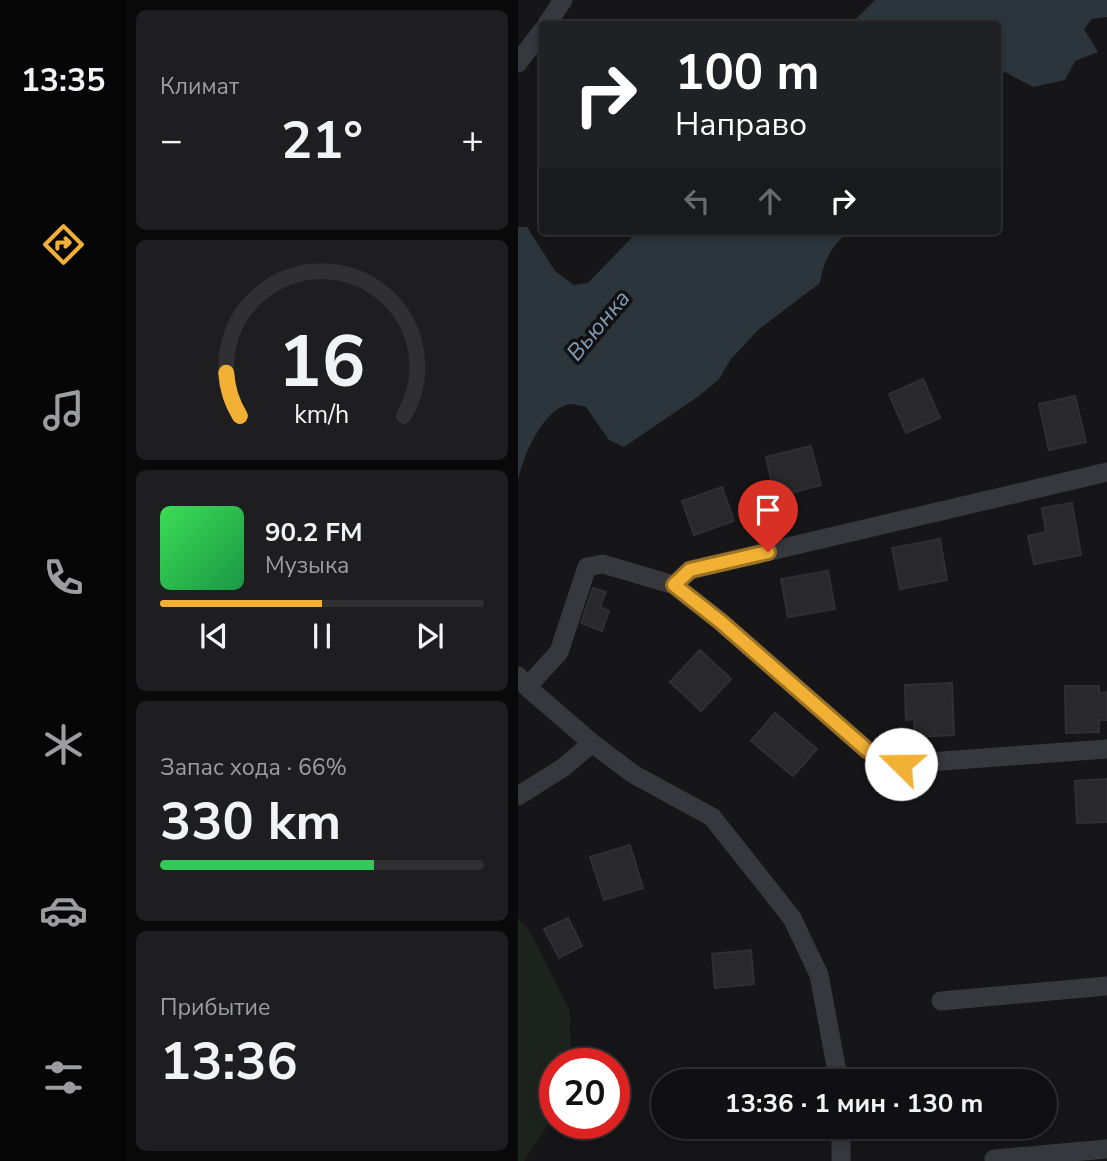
<!DOCTYPE html>
<html lang="ru">
<head>
<meta charset="utf-8">
<style>
  :root { --surface:#101012; --page:#1e1e20; --text:#f1f3f6; --muted:#9c9d9f; --line:#303032; --accent:#f2b134 }
  body { margin:0; font-family:"Nunito Sans",sans-serif; background:var(--page); color:var(--text); height:100vh; display:flex; flex-direction:column; font-size:26px; white-space:nowrap }
  * { box-sizing:border-box; margin:0 }
  p { font-size:23px; color:var(--muted) }
  .icon { flex:none; width:38px; height:38px; fill:none; stroke:currentColor; stroke-width:2; stroke-linecap:round; stroke-linejoin:round }
  .map { position:relative; flex:1; overflow:hidden }
  .side { display:flex; flex-direction:column; gap:10px; padding:10px; background:#09090a; width:392px }
  .side>* { flex:none }
  .hud { position:absolute; left:21px; top:21px; width:462px; height:214px; border-radius:7px; box-shadow:0 4px 10px #0003,0 0 0 2px var(--line); background:#202124; color:#fff; overflow:hidden }
  .speed { position:absolute; left:21px; top:1048px; display:flex; gap:14px; font-size:35px; font-weight:700; text-align:center }
  .speed>* { display:grid; place-content:center; width:91px; height:91px; border-radius:50%; background:var(--surface); box-shadow:0 4px 10px #0003,0 0 0 2px var(--line); line-height:1 }
  .speed .limit { border:10px solid #d22; background:#fff; color:#111 }
  .pin { position:absolute; display:grid; place-items:center; width:60px; height:60px; color:#fff; margin:-72px -30px; border-radius:50% 50% 50% 0; rotate:-45deg; box-shadow:0 0 7px #0007 }
  .pin .icon { rotate:45deg }
  .me { position:absolute; width:77px; margin:-38px; rotate:292deg; stroke-linejoin:round; filter:drop-shadow(0 0 5px #0008) }
  .turn { display:flex; align-items:center; gap:24px; height:147px; padding:0 21px; font-size:32px }
  .turn .icon { width:91px; height:91px; stroke-width:2.5 }
  .turn b { display:block; font-size:49px; line-height:60px }
  .lanes { display:flex; align-items:center; height:66px; padding:0 21px; background:#0003; justify-content:center; gap:35px; direction:ltr }
  .lanes .off { opacity:.35 }
  .big { font-size:52px; font-weight:700; line-height:1.1 }
  .side .widget { flex:1; display:flex; flex-direction:column; justify-content:center; gap:10px; min-width:0; padding:0 24px; border-radius:10px; background:var(--page) }
  .side .dial { align-items:center; gap:0 }
  .dial svg { height:182px; overflow:visible; fill:none; stroke:var(--line); stroke-width:7; stroke-linecap:round; text-anchor:middle }
  .dial text { fill:var(--text); stroke:none }
  .song { display:flex; align-items:center; gap:21px }
  .cover { width:84px; height:84px; border-radius:10px; background:linear-gradient(135deg,hsl(130 70% 55%),hsl(140 70% 35%)) }
  .played { height:7px; border-radius:4px; background:linear-gradient(90deg,var(--accent) 50%,var(--line) 50%) }
  .keys { display:flex; justify-content:space-around; direction:ltr }
  .heat { display:flex; justify-content:space-between; align-items:center; font-size:38px; direction:ltr }
  .charge { height:10px; border-radius:5px; background:linear-gradient(90deg,#34c759 66%,var(--line) 0) }
  .trip { position:absolute; left:133px; top:1069px; width:406px; height:70px; border-radius:35px; background:var(--surface); box-shadow:0 4px 10px #0003,0 0 0 2px var(--line); font-weight:700; line-height:70px; text-align:center }
  main { display:flex; flex:1; min-height:0 }
  .menu { display:flex; flex-direction:column; width:126px; justify-content:space-around; align-items:center; background:#060607; color:var(--muted) }
  .menu .icon { width:49px; height:49px }
  .menu .selected { color:var(--accent) }
  .menu b { font-size:32px; color:var(--text) }
  .map>svg:first-child { display:block }
  .green { fill:#1c231d }
  .water { fill:#2c353c }
  .building { fill:#29292c; stroke:#303034; stroke-width:2 }
  .lines { fill:none; stroke-linecap:round; stroke-linejoin:round }
  .minor { stroke:#37383d; stroke-width:19 }
  .route-casing { stroke:#9d7322; stroke-width:18 }
  .route { stroke:#f2b134; stroke-width:12 }
  .labels { text-anchor:middle; stroke-width:7; stroke-linejoin:round; paint-order:stroke }
  .water-label { font-size:23px; font-style:italic; fill:#7f9bb3; stroke:#111113 }
</style>
</head>
<body>
<main>
<nav class="menu">
<b>13:35</b>
<svg class="icon selected" aria-label="directions" viewBox="0 0 24 24"><path d="M12 3l9 9-9 9-9-9zM9 14v-3h6M13 9l2 2-2 2"/></svg>
<svg class="icon" aria-label="music" viewBox="0 0 24 24"><path d="M9 18V5l10-2v13"/><circle cx="6" cy="18" r="3"/><circle cx="16" cy="16" r="3"/></svg>
<svg class="icon" aria-label="phone" viewBox="0 0 24 24"><path d="M5 4h4l2 5-3 2q2 4 5 5l2-3 5 2v4C11 20 4 13 5 4z"/></svg>
<svg class="icon" aria-label="climate" viewBox="0 0 24 24"><path d="M12 3v18M4 7l16 10M4 17L20 7"/></svg>
<svg class="icon" aria-label="car" viewBox="0 0 24 24"><path d="M5 17H2v-5l4-1 3-4h7l3 4 3 1v5h-3M9 17h6M6 11h13"/><circle cx="7" cy="17" r="2"/><circle cx="17" cy="17" r="2"/></svg>
<svg class="icon" aria-label="filters" viewBox="0 0 24 24"><path d="M4 7h16M4 17h16"/><circle cx="9" cy="7" r="2"/><circle cx="15" cy="17" r="2"/></svg>
</nav>
<section class="side">
<div class="widget"><p>Климат</p>
<div class="heat"><a>−</a><b class="big">21°</b><a>+</a></div>
</div>
<div class="widget dial"><svg viewBox="0 0 100 80">
<path d="M14 69A42 42 0 1 1 86 69"/>
<path d="M14 69A42 42 0 0 1 8 50" stroke="#f2b134"/>
<text x="50" y="56" font-size="32" font-weight="700">16</text>
<text x="50" y="72" font-size="11">km/h</text>
</svg></div>
<div class="widget">
<div class="song"><i class="cover"></i><div><b>90.2 FM</b><p>Музыка</p></div></div>
<div class="played"></div>
<div class="keys"><svg class="icon" aria-label="previous" viewBox="0 0 24 24"><path d="M18 5L8 12l10 7zM5 5v14"/></svg><svg class="icon" aria-label="pause" viewBox="0 0 24 24"><path d="M8 5v14M16 5v14"/></svg><svg class="icon" aria-label="next" viewBox="0 0 24 24"><path d="M6 5l10 7-10 7zM19 5v14"/></svg></div>
</div>
<div class="widget"><p>Запас хода · 66%</p><b class="big">330 km</b><div class="charge"></div></div>
<div class="widget"><p>Прибытие</p><b class="big">13:36</b></div>
</section>
<div class="map">
<svg width="589" height="1161" viewBox="0 0 589 1161">
  <rect width="100%" height="100%" fill="#161618"/>
  <path class="green" d="M0,919l12,12 40,80 1,53h-16v50l-31,47h-6z"/>
  <path class="water" d="M357,0h232v17l-15,2 -8,10 14,23 -23,9 -10,19 -32,7 -28,-15 -7,4v-52h-147z
    M0,227h9l28,44 19,14 14,-2 50,-52h212c-18,14 -27,30 -30,52l-61,46 -28,30 -12,20 -20,17 -75,51 -15,-7 -23,-33c-5,-1 -12,-3 -16,-3 -27,4 -48,54 -52,77z"/>
  <path class="building" d="M405,379l17,39 -34,15 -17,-39z
    M557,396l11,46 -37,8 -10,-46z
    M293,446l10,39 -46,12 -9,-40z
    M204,487l12,34 -40,14 -12,-34z
    M554,503l9,52 -47,9 -6,-28 18,-4 -4,-24z
    M422,539l7,41 -47,9 -8,-41z
    M310,571l7,38 -47,8 -7,-38z
    M75,588l13,4 -6,15 9,4 -7,20 -21,-8z
    M182,650l31,29 -30,32 -31,-29z
    M434,683l2,52 -39,2 -1,-18 -8,1 -1,-35z
    M547,686h34v7l8,-1v28h-8v12l-33,1z
    M257,713l42,36 -24,27 -42,-35z
    M589,779v43l-30,1 -2,-42z
    M112,845l13,43 -39,12 -14,-43z
    M50,918l14,28 -23,12 -15,-29z
    M233,950l3,34 -39,4 -3,-34z"/>
  <g class="lines">
    <path class="minor" d="M29,24l16,-24
      M0,63l24,-32
      M156,585l16,-15 417,-98
      M0,676l9,11 65,56 41,31 79,43 80,101 27,57 20,107
      M9,687l32,-35 28,-85 16,-3 71,21 47,37 146,128 34,14 206,-15
      M0,796l46,-29 28,-24
      M423,1001l166,-15
      M323,1127v34
      M476,1159l113,-10"/>
  </g>
  <g class="lines">
    <defs>
      <path id="route" d="M250,552l-78,18 -16,15 47,37 146,128 34,14"/>
    </defs>
    <use href="#route" class="route-casing"/>
    <use href="#route" class="route"/>
  </g>
  <g class="labels">
    <g class="water-label">
      <text transform="translate(80 325) rotate(-50)" y="8">Вьюнка</text>
    </g>
  </g>
</svg>
<div class="speed"><div class="limit">20</div></div>
<div class="pin" style="left:250px;top:552px;background:#d93025"><svg class="icon" aria-label="arrive" viewBox="0 0 24 24"><path d="M6 21V4h12l-3 4 3 4H6"/></svg></div>
<svg class="me" style="left:383px;top:764px" viewBox="-20 -20 40 40"><circle r="19" fill="#fff"/><path d="M0-13L10 11 0 6-10 11z" fill="#f2b134"/></svg>
<div class="trip">13:36 · 1 мин · 130 m</div>
<div class="hud">
<div class="turn"><svg class="icon" aria-label="right" viewBox="0 0 24 24"><path d="M7 20v-9h11M14 6l5 5-5 5"/></svg><div><b>100 m</b>Направо</div></div>
<div class="lanes"><svg class="icon off" aria-label="left" viewBox="0 0 24 24"><path d="M17 20v-9H6M10 6l-5 5 5 5"/></svg><svg class="icon off" aria-label="ahead" viewBox="0 0 24 24"><path d="M12 20V5M6 11l6-6 6 6"/></svg><svg class="icon" aria-label="right" viewBox="0 0 24 24"><path d="M7 20v-9h11M14 6l5 5-5 5"/></svg></div>
</div>
</div>
</main>
</body>
</html>
